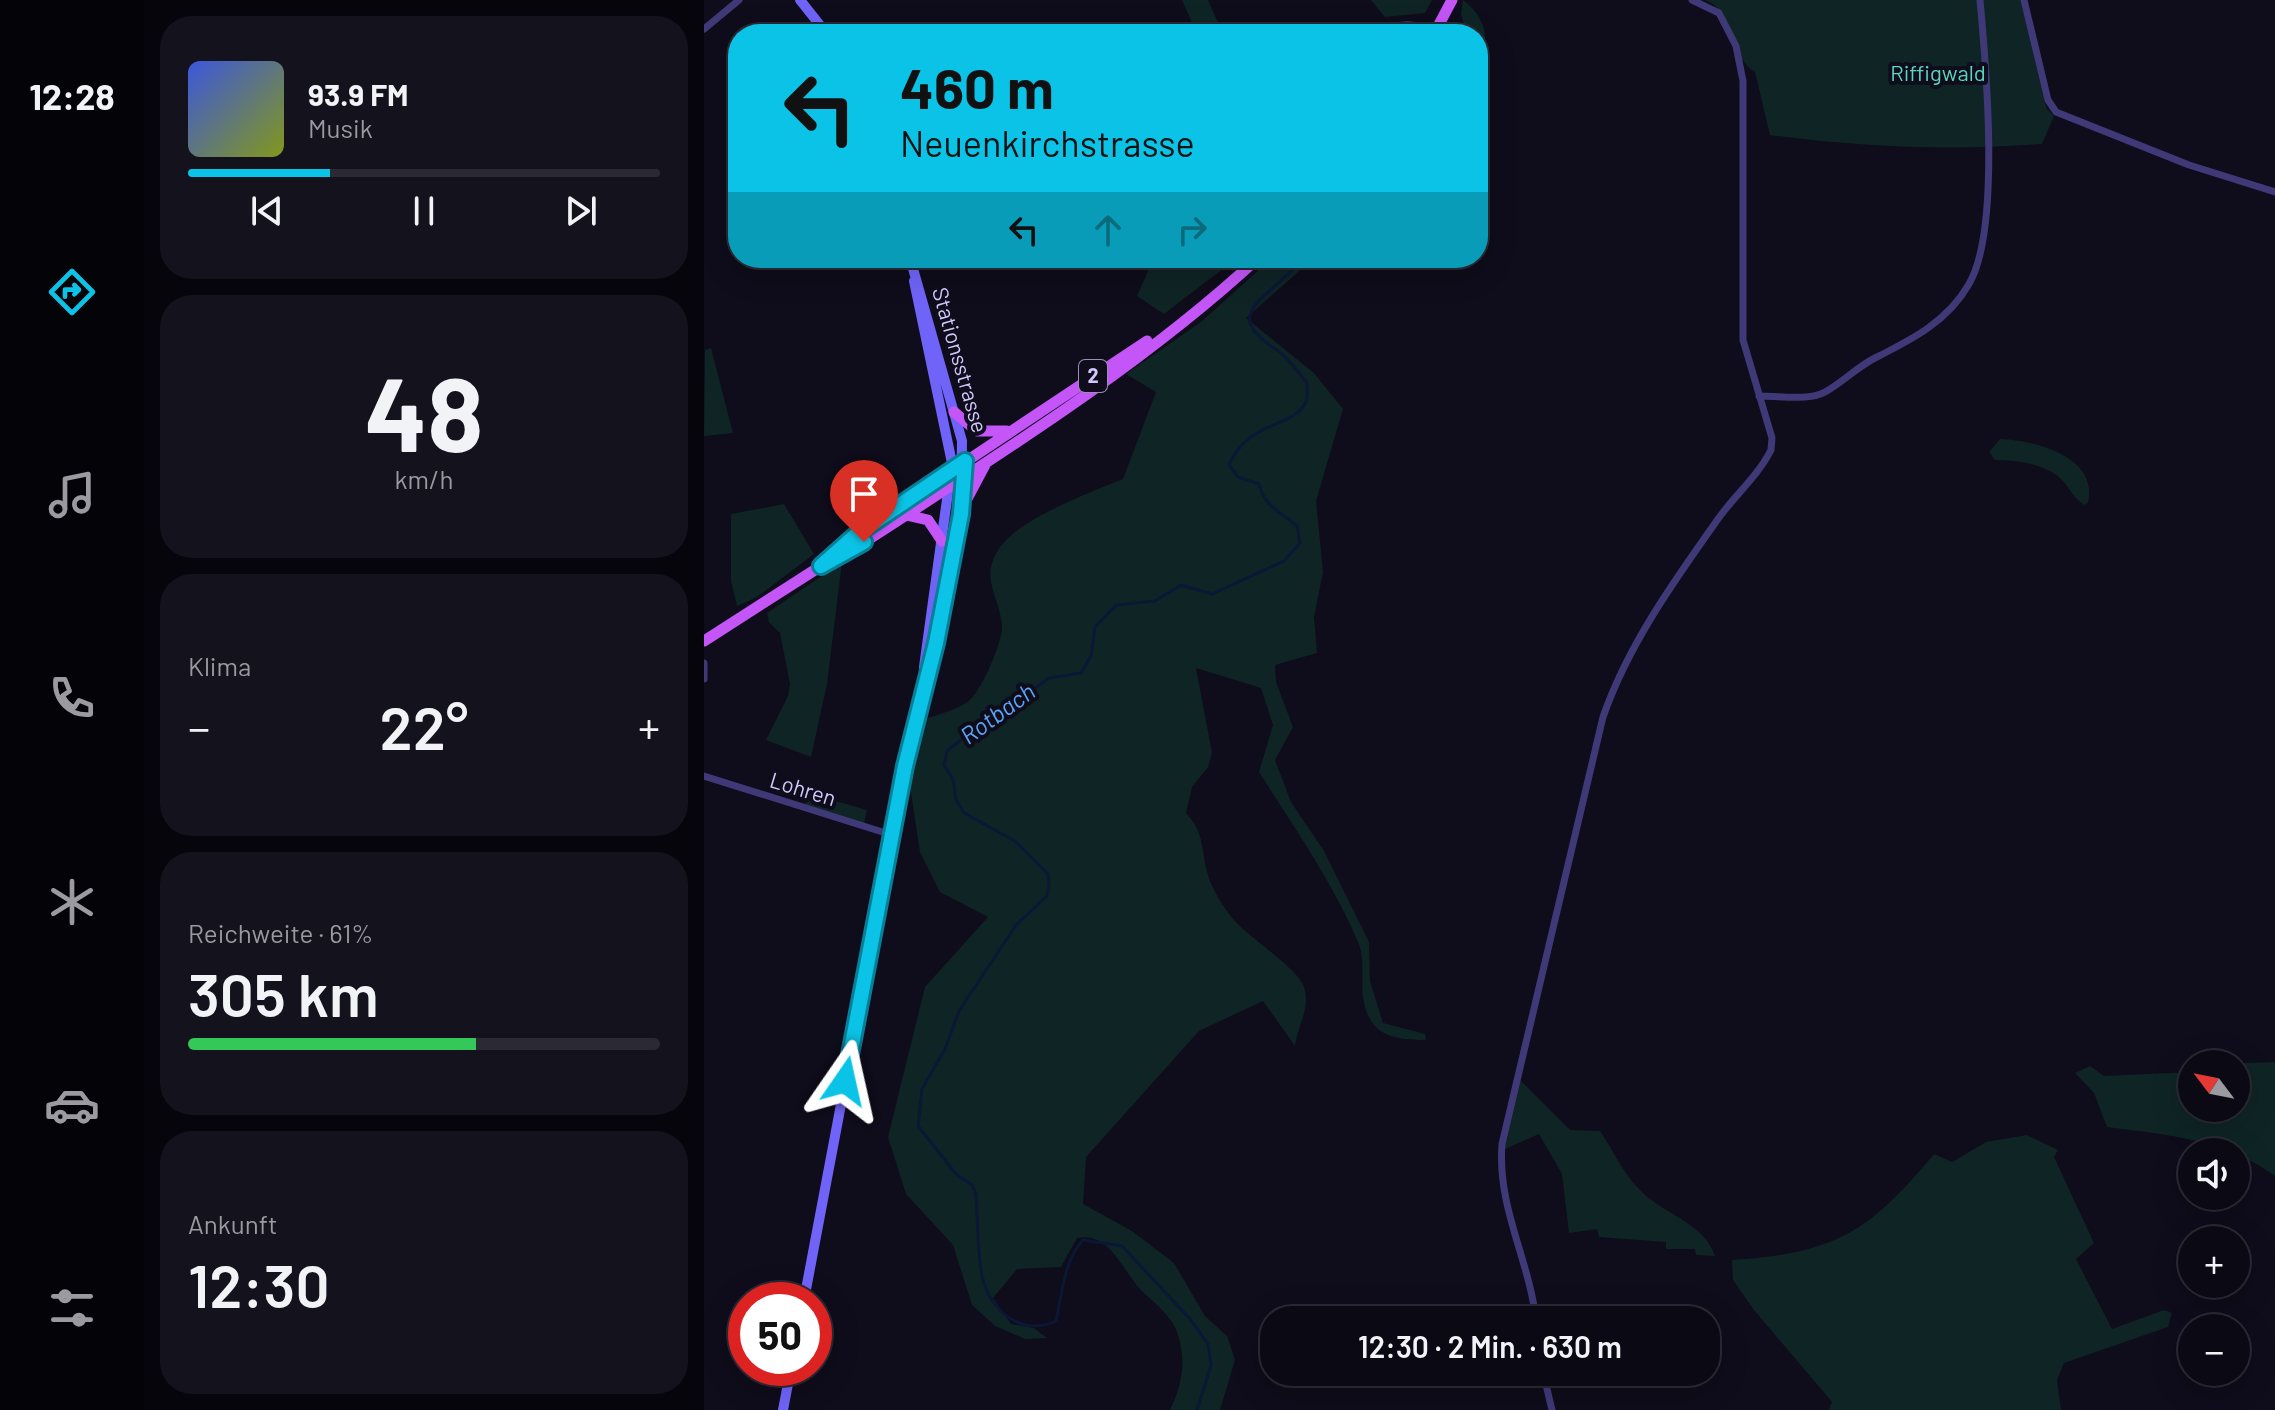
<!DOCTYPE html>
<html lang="de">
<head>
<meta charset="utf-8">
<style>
  :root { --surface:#0b0914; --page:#14121d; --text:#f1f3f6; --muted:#9a9aa0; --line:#2b2a34; --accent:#0bc3e6 }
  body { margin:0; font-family:Barlow,sans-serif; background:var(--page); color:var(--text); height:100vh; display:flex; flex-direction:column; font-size:30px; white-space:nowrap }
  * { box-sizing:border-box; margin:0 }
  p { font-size:26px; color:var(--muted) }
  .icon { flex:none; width:44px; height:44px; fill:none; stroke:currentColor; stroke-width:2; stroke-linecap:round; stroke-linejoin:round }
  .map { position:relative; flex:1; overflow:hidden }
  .details { display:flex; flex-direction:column; gap:16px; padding:16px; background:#06050b; width:560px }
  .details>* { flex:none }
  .banner { position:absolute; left:24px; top:24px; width:760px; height:244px; border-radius:32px; box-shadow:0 8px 32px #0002,0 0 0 2px var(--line); background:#0bc3e6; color:#111; overflow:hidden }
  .needle { width:52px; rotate:302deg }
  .buttons { position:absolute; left:1474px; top:1050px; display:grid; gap:16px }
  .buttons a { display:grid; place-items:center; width:72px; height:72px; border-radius:50%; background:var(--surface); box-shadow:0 8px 32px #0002,0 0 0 2px var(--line); font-size:40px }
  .speed { position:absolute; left:24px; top:1282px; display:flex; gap:16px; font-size:40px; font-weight:700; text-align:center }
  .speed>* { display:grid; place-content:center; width:104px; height:104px; border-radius:50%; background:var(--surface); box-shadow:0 8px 32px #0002,0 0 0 2px var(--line); line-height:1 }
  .speed .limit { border:12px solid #d22; background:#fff; color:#111 }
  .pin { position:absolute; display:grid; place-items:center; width:68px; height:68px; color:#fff; margin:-82px -34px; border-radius:50% 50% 50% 0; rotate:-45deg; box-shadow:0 0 8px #0007 }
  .pin .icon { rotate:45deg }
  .me { position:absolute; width:88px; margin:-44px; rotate:11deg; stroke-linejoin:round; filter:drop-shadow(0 0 6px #0008) }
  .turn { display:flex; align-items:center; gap:28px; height:168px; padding:0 40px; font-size:36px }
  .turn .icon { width:104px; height:104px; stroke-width:2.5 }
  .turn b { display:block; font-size:56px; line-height:68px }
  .lanes { display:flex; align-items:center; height:76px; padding:0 40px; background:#0003; justify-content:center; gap:40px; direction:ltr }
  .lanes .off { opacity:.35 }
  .big { font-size:60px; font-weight:600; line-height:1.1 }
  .details .card { flex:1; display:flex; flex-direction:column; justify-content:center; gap:12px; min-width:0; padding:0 28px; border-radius:32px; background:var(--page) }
  .details .dial { align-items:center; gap:0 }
  .dial b { font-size:104px; line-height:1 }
  .song { display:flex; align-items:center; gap:24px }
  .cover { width:96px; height:96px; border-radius:12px; background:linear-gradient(135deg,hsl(230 70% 55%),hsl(70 70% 35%)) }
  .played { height:8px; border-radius:4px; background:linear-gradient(90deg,var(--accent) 30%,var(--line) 30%) }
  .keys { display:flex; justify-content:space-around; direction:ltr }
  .heat { display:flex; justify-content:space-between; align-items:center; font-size:44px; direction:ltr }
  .charge { height:12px; border-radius:6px; background:linear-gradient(90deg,#34c759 61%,var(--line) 0) }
  .trip { position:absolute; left:556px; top:1306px; width:460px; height:80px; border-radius:32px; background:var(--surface); box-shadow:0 8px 32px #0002,0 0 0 2px var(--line); font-weight:600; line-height:80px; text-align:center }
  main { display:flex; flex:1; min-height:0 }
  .tabs { display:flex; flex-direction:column; width:144px; justify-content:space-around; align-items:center; background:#040408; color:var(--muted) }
  .tabs .icon { width:56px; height:56px }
  .tabs .selected { color:var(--accent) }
  .tabs b { font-size:36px; color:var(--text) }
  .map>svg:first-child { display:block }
  .green { fill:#0f2425 }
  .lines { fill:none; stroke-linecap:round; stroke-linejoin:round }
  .stream { stroke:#0a1836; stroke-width:3 }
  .street { stroke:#3f3978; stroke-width:7 }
  .secondary { stroke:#7064f8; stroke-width:10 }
  .primary { stroke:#c455f7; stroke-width:11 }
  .route-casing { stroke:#077f96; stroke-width:20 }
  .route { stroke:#0bc3e6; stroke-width:14 }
  .labels { text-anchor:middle; stroke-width:8; stroke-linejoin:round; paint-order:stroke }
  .shield { fill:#0f0c1b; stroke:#9790b8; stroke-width:2 }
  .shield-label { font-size:20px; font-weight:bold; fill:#d1c8fc }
  .park-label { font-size:22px; fill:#59d7bf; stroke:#0f0c1b }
  .street-label { font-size:22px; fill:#d1c8fc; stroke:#0f0c1b }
  .water-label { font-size:24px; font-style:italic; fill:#5ca6f7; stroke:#0f0c1b }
</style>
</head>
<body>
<main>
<nav class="tabs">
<b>12:28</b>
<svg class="icon selected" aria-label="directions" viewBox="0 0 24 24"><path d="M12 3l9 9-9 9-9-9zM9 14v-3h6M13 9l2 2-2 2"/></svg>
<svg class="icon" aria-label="music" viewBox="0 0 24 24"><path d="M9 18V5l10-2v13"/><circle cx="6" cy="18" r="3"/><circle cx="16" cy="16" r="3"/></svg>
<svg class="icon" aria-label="phone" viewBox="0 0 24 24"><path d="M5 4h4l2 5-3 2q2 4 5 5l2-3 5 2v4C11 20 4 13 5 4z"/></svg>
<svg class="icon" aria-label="climate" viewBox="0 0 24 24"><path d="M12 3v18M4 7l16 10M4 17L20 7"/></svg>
<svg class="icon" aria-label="car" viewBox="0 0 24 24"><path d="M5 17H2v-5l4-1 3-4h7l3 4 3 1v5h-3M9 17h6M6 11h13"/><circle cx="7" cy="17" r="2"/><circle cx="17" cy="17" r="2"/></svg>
<svg class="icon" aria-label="filters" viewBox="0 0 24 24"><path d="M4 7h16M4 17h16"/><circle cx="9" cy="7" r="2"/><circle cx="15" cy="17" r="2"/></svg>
</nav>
<section class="details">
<div class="card">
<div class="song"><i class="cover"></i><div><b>93.9 FM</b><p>Musik</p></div></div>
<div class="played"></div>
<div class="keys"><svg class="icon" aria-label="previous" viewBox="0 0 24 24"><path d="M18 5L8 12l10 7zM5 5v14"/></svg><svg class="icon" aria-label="pause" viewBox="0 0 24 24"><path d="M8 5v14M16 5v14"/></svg><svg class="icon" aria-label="next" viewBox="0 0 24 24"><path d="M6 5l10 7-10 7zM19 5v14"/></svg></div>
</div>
<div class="card dial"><b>48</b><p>km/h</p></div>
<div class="card"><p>Klima</p>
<div class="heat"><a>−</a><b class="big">22°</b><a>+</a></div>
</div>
<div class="card"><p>Reichweite · 61%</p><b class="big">305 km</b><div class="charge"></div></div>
<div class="card"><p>Ankunft</p><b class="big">12:30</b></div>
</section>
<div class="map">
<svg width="1571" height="1410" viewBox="0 0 1571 1410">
  <rect width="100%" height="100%" fill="#0f0c1b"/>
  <path class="green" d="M478,0h26l15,34h-26z
    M667,0h61l-7,13 -40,4z
    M759,0c21,16 29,38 15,61v-27h-11l-6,-20z
    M1001,0h316l22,95 4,14 7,7 -12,28c-91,7 -181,3 -272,-9l-15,-63c-27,-16 -20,-61 -50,-72z
    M450,258h83l-73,56 -27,-18z
    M568,258h42l-68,60 68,55 29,36 -27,92 7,71 -9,45 3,36 -42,12 1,17 17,45 -18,33 16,42 33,49 45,91 1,39 13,42 42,11 1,6c-16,0 -41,-1 -52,-15 -21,-28 -5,-57 -16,-83 -26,-61 -64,-115 -99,-170l14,-47 -12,-37 -65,-20 16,85 -4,14 -16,20 -6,26c19,20 15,37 22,62 4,14 16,33 25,44 15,18 66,50 71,68 7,21 -6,37 -9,59l-32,-45 -64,30 -113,126 -3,47 49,27 42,32 31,53 22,20 8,24 -15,50h-50c12,-25 17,-50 7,-78 -6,-17 -24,-30 -36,-42 -18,-18 -31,-59 -64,-52l-16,29 -44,2 -24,29 18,26 23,4 13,10 -22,1 -30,-13 -23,-21 -19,-60 -47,-51 -18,-57 37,-150 63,-70 -48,-25 -20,-40 -11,-72 17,-61c12,-5 34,-10 44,-19 12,-11 32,-57 32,-73 -1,-30 -25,-49 -1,-81 20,-28 90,-54 122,-67l33,-87 -30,-18 75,-52z
    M7,348l22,85 -29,3 1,-86z
    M1296,439c33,1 99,17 88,63l-3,3c-11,-6 -14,-15 -22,-24 -16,-17 -46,-21 -68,-21l-6,-8z
    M80,504l30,50 -57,43 -20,9 -6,-25v-67z
    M138,562l-15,122 -16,73 -45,-17 22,-44 2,-12 -10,-51 -11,-11 -2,-9z
    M104,793l59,17 -3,14 -59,-18z
    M1571,1062v114c-51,-37 -107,-41 -168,-49l-13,-34 -19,-20 15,-7 14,10 88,-4v36h44v-44h-18z
    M814,1078l52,52 30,1c13,19 23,42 39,58 23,25 65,33 76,67l-19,-1 -1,-6h-29v-7l-67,-5 -2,-8 -28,4 -7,-59 -23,-40 -36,16z
    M1323,1135l31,15 -4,7 40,86 -18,16 36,70 52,-19 8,3 -4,14 -104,36 -7,17 4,30h-232l3,-8 -78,-92 -21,-30 -1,-20c104,-7 137,-28 202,-106l18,8 34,-20z"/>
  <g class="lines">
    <path class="stream" d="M493,1410l14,-45 -3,-21 -18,-25 -68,-73 -39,-6c-19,20 -21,54 -27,81 -34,16 -66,-10 -74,-45 -5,-26 -4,-55 -6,-82l-4,-9 -16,-11 -38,-48 4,-37 23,-40 14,-38 57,-86 31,-29 2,-11 -1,-11 -33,-33 -51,-28 -8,-13 -3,-21 -9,-14 3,-14 37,-30h8l57,-43 32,-5 10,-17 4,-29 21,-22 39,-4 26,-16 31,9 72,-33 16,-18 -3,-17c-17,-15 -32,-18 -38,-42l-21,-7 -9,-12c19,-45 65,-37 77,-63 2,-5 1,-14 1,-19 -8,-9 -15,-21 -25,-29 -17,-13 -47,-28 -24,-52 15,-16 31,-26 44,-44"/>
    <path class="street" d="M1320,0l24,100 8,12 133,53 86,27
      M0,29l35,-29
      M678,34c17,-14 33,-10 53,-2
      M1055,396c18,0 51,5 66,-4 18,-10 32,-25 50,-34 38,-19 73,-37 94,-74 32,-55 17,-219 11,-284
      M0,663v16
      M0,776l188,59
      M832,1320c-7,-61 -39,-113 -34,-176l101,-427c25,-72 71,-136 115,-198 17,-24 40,-43 53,-69l1,-12 -29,-98v-259l-7,-35 -17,-33 -27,-13
      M839,1372l9,38"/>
    <path class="secondary" d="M96,0l27,34
      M210,281l38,182 -28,204
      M100,1300l101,-534 31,-123 25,-133 1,-69 -52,-183
      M79,1410l8,-42"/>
    <path class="primary" d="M730,34l18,-34
      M250,412l23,19h30
      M257,510l24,-45
      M202,515l22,5 14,21
      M121,561l32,-27 290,-193
      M0,641l117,-75 22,-10c139,-91 293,-185 415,-298"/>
  </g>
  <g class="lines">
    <defs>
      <path id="route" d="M141,1081l60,-315 31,-123 25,-129 4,-53 -108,73 -36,32 43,-24"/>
    </defs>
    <use href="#route" class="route-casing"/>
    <use href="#route" class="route"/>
  </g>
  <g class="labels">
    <rect class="shield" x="375" y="360" width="28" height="32" rx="6"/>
    <g class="shield-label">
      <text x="389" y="383">2</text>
    </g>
    <g class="park-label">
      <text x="1234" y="81">Riffigwald</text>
    </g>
    <g class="street-label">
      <text transform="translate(256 360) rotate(74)" y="8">Stationsstrasse</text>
      <text transform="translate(99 789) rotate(17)" y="8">Lohren</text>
    </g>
    <g class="water-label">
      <text transform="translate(294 714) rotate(-36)" y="8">Rotbach</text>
    </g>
  </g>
</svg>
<div class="buttons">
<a><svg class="needle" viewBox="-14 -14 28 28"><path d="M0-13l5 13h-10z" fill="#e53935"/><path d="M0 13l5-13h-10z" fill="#9a9aa0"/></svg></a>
<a><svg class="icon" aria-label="sound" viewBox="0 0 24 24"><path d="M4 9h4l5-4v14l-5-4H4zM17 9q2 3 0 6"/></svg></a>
<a>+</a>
<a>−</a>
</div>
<div class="speed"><div class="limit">50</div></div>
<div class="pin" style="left:160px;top:542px;background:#d93025"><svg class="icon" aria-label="arrive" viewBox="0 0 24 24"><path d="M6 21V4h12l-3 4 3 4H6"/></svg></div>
<svg class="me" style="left:141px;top:1081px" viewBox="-20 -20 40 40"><path d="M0-17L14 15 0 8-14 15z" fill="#0bc3e6" stroke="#fff" stroke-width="4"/></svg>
<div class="trip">12:30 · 2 Min. · 630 m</div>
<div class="banner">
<div class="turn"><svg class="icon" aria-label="left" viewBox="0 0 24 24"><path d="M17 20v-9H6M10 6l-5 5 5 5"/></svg><div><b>460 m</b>Neuenkirchstrasse</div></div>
<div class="lanes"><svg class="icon" aria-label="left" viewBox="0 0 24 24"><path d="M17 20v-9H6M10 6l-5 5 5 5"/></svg><svg class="icon off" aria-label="ahead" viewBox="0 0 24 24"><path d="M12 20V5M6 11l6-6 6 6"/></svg><svg class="icon off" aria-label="right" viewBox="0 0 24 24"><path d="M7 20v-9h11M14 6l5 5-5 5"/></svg></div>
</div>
</div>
</main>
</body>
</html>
